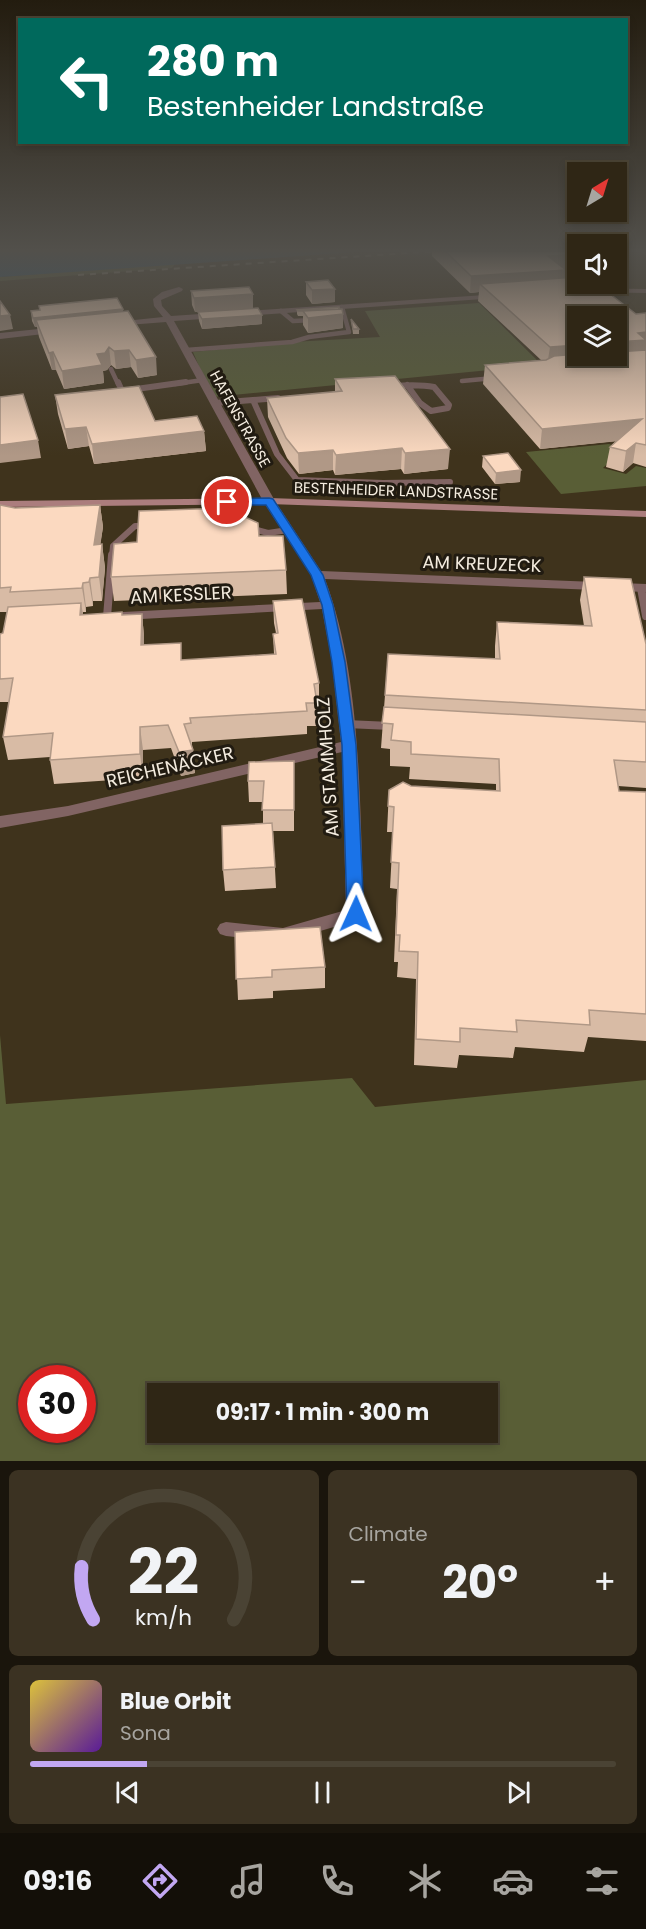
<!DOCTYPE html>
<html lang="en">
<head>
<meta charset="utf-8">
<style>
  :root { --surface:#2f2615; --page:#3b3222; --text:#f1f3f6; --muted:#a7a5a0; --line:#4a4334; --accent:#c2a7f2 }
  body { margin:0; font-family:Poppins,sans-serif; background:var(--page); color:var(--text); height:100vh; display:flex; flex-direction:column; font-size:22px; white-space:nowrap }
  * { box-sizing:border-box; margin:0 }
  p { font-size:20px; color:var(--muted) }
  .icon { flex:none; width:33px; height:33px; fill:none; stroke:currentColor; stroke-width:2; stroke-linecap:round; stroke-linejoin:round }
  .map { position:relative; height:1461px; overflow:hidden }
  .drawer { display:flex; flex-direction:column; gap:9px; padding:9px; background:#1a150c; flex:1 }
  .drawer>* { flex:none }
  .guide { position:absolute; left:18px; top:18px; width:610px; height:126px; border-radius:0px; box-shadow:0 3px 9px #0003,0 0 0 2px var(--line); background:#00695c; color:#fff; overflow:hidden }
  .needle { width:39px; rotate:38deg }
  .controls { position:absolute; left:567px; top:162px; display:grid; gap:12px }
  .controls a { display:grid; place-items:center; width:60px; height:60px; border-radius:0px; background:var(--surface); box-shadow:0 3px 9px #0003,0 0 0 2px var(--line); font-size:30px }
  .speed { position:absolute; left:18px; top:1365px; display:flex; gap:12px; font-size:30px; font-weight:700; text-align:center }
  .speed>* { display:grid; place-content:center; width:78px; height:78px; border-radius:50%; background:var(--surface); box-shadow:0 3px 9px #0003,0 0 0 2px var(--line); line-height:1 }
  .speed .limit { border:9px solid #d22; background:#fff; color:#111 }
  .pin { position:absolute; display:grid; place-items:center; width:51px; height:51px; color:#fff; margin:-26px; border:3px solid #fff; border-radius:50%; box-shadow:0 2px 6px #0007 }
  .me { position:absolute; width:66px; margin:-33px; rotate:1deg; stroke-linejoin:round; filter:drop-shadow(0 0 4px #0008) }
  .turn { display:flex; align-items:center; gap:21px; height:126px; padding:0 30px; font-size:27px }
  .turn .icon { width:78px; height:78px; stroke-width:2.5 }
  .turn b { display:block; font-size:42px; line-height:51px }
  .big { font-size:45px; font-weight:700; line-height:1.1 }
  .drawer .tile { flex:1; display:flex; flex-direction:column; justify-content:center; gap:9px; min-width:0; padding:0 21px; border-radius:9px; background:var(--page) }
  .drawer .dial { align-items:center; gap:0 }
  .dial svg { height:156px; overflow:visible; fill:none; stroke:var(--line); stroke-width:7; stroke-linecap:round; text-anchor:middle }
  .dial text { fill:var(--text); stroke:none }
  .song { display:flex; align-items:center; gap:18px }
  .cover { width:72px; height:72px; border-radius:9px; background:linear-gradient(135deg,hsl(50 70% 55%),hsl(270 70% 35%)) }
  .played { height:6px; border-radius:3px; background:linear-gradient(90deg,var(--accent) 20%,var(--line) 20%) }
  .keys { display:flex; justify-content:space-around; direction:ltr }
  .heat { display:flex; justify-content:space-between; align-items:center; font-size:33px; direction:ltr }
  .drawer .tiles { flex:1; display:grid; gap:9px; grid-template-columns:1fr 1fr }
  .tile:last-child { grid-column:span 2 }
  .trip { position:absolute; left:147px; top:1383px; width:351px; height:60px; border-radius:0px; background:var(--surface); box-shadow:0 3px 9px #0003,0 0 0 2px var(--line); font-weight:700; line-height:60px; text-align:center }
  .tabs { display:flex; height:96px; justify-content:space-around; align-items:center; background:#130f08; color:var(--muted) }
  .tabs .icon { width:42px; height:42px }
  .tabs .on { color:var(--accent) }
  .tabs b { font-size:27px; color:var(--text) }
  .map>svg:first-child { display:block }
  .green { fill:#595e36; fill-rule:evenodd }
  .water { fill:#21547b }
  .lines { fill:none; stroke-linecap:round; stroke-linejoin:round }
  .service-far2 { stroke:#816463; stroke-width:4.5 }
  .service-far1 { stroke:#816463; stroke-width:6 }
  .service { stroke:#816463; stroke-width:8 }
  .minor { fill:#816463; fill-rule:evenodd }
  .secondary { fill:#ab7d7d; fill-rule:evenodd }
  .rail { stroke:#988e7c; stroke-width:2; stroke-dasharray:6 6; stroke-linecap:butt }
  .wall { fill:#d8bba5 }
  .shaded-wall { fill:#b09886 }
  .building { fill:#fbd9c0; stroke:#b09886; stroke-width:1.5 }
  .route { fill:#1a73e8; stroke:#114b97; stroke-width:1.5 }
  .labels { text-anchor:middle; stroke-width:6; stroke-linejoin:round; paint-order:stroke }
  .far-street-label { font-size:15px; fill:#f4ecdf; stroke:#211b11 }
  .street-label { font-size:18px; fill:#f4ecdf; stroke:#211b11 }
</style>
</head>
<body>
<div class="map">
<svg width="646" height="1461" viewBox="0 0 646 1461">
  <rect width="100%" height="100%" fill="#3f331c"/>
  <path class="green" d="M176,263l-4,5 -172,13v-4z
    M479,303l63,62 -330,32 -19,-45 99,-10 88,-5 -15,-26z
    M609,444l14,5 -20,19 23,6 10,-8 10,2v18l-85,8 -35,-42z
    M0,1035l6,69 346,-26 23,29 271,-27v381h-646zM82,1378v52h-50v-52zM158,1394h330v38h-330z"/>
  <path class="water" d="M0,251h370l-370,26z"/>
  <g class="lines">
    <path class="service-far2" d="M644,251l2,2
      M281,311l12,10 20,-1
      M186,350l106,-8 17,-5 40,-5 -7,-25
      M111,369l7,15
      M462,381l32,-3
      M175,384l28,-4"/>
    <path class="service-far1" d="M118,382l4,9 64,-9
      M392,386c14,-1 28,-2 42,1l15,18 -1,3 -17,3 -11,-8 -13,-18
      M253,400l24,54 20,26 86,3 67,-1
      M215,403l63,-5
      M250,528l18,5 20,-3
      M112,556l1,-10 22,-20h13"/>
    <path class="service" d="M641,588l5,28
      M107,617l5,-62
      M346,724l45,2"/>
    <path class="minor" d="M179,287l4,2 -1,2 -21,9 1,6 9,10 329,-22 1,2 -4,2 -323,23 101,180 46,70 325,13v8l-321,-13c38,101 34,228 39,335l-3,5 -78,23 -57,-6 -6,-2 -3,-5 3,-5 6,-2 57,6 63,-18 -4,-158 -274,64 -68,12v-12l68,-10 273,-64 -9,-80 -10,-53 -199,11 -7,-4 7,-4 197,-10 -9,-27 -48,-74 -97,-179 -51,4 -4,-2 4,-2 48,-5 -9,-11 -1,-7 9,-7z
      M581,288l65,1v4l-62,-1 -4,-2z
      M58,327l4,3 -1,2 -61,7v-6z"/>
    <path class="secondary" d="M269,498l377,13v6l-377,-13 -269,3v-6z"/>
    <path class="rail" d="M78,275l361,-24"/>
  </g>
  <path class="wall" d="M432,251h146l-12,19 -1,8 71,36 10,-1v154l-13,-4 -10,9 -17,-5 4,-20 6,-6 -76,8 -57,-65 2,-19 56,-5 -63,-59 1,-9 -9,1 -38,-37z
    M306,282l29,7v13l-23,2 -6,-9z
    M191,291l62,3v14l-58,4 -3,-7z
    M39,306l85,6 33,63 -19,3 -7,-11 -15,2 -5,-4 -4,5 -4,1 1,12 -40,6 -8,-19h-4l-13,-33 -2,-10h-2l-3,-6 -1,-10 9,-1z
    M339,307l4,21 -35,5 -5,-8v-9h-5l-1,-2v-4z
    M198,312l64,3v9l-60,5 -3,-8z
    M351,319l8,10v5h-6z
    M335,379l113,90 -44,5 -3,-5 -66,6 -2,-5 -34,4 -12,-16 -19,-41 -1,-19 68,-6z
    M55,395l100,26 49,10 2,20 -112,13 -5,-18 -21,3 -10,-35z
    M483,456l37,26 -25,2 -13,-17z
    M0,505l15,3 85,-3 3,22 -3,18 2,-1 3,24 -3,33h-9v5l-7,1v5h-3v2l39,1 20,-1 2,22v9l38,15 92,-6 -1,-20 3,-1 -2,-10 -1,-22 46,82v23h-2v20h-10v8l-115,8v5l3,26 -14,3 -10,-28 -28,2v28l-89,6 -4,-24v-3l-42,3 -5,-23 6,-35h-9v-68l3,-1 4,-21h-7z
    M225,508l1,9 33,19 27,34 1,24 -173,7 -3,-24 26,-35z
    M584,577l62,67v144l-28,-2 1,5 27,1v249l-58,-4 -4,15 -69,-5 -2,11 -54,-3 -2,13 -43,-3 2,-86 -19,-2 1,-15h-4l3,-73 -7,-1 3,-56h-6l2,-42 22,-4 85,5v-7l-87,-5 1,-12 -20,-1v-17l-9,-1 4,-53 110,-36v-13l2,-24 87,4 -4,-26z
    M294,761v70h-21l3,57 -51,3 -2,-21 40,-46v-22h-14l-1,-21z
    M235,932l90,35v21l-52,3v7l-35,2z"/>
  <path class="shaded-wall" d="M578,254v15l-12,1 -2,16 -84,-2 -1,8 -9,1 1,-17 77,-20z
    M335,289v13l-23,2v-14z
    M253,294v14l-58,4 -1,-14z
    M123,309l1,10 -88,1 1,7h-2l-2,-9z
    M343,314v14l-35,5v-15z
    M10,315l3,14 -13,2v-15z
    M262,315v9l-60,5v-10z
    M646,332v19h-1l-1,8 -97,7 3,-19 28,-2v11h38v-14l21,-1 1,-8z
    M109,347l2,18 -4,5 -4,1 1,12 -40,6 -2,-18z
    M129,350l2,17 -15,2 -2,-18z
    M53,352l3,18h-4l-3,-17z
    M156,357l1,18 -19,3 -2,-18z
    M642,419l-3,20 -99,10 2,-20z
    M86,427l3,19 -21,3 -3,-20z
    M204,431l2,20 -112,13 -2,-20z
    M38,440l3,18 -41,5v-18z
    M636,443l-3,20 -10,9 3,-21z
    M402,448l-1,21 -66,6 1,-20z
    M450,449l-2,20 -44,5 1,-21z
    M333,450v20l-34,4 -1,-21z
    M521,470l-1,12 -25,2 1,-11z
    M100,505l3,22 -6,41 -3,-23z
    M102,544l3,24 -3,33 -3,-24z
    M90,578l3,23v5l-4,-24z
    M83,583l3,24v5l-4,-24z
    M81,603l4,22 -5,-10z
    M142,614l2,22v32l-3,-23z
    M140,727l3,23v28l-3,-24z
    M193,750l2,23 -14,3 -2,-24z"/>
  <path class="building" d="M445,251h133v3l-30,2 18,14 -95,6z
    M576,277l2,1v6h19l39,30 10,-1v19l-8,1 8,7 -30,2v-26h-38v29l-28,2 -70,-63z
    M328,280l7,9 -23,1 -6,-8z
    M249,287l4,7 -59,4 -3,-7z
    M117,298l6,11 -90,9 -2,-7 9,-1 -1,-4z
    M0,301l10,14 -10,1z
    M339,307v2l-41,2 -1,-1z
    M258,308l4,7 -60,4 -4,-7z
    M342,309l1,5 -35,4 -5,-7z
    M128,311l28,46 -20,3 -7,-10 -15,1 -5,-4 -4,6 -8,1 5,11 -40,6 -9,-19 -4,1 -13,-33z
    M351,319l8,10h-6z
    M646,350v95l-10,-2 -10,8 -16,-4 32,-28 -100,10 -57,-64 61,-5 8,-4 24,-2v2h38v-4z
    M395,376l55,73 -45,4 -3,-5 -66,7 -3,-5 -35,3 -12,-15 -19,-40 75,-7 -7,-12z
    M139,386l16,35 42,-5 7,15 -112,13 -6,-17 -21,2 -10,-34z
    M23,394l15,46 -38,5v-48z
    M508,453l13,17 -25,3 -13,-17z
    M0,505l15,3 85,-3 -6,40 8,-1 -3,33 -9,1 -1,4 -6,1 -1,5 -72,4 1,-5 -11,1z
    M225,508v9l18,-1 15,7 1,13h24l3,34 -175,7 3,-33 23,-2 2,-31z
    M584,577l47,2 15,65v66l-261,-15 3,-41 112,5 -3,-37 95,4z
    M302,599l17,84 -5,1 3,19h-11l1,8 -117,7 1,5 -7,1 9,26 -14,2 -11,-27 -28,2v27l-90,6 3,-27 -50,4 10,-59 -13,1v-45l3,-1 5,-26 73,-4 -1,12 42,-3v3l20,-1 -1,31 40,-2v17l95,-6 -3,-20 5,-1 -5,-32z
    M384,707l262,15v40l-32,-2 5,31 27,1v222l-57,-4 1,15 -74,-5 1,12 -57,-4v14l-44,-3 2,-87 -19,-1 1,-16h-4l3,-72 -8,-1 3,-55 -6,-1 1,-16 14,-8 8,4 89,5 -1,-32 -88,-5v-12l-20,-2 2,-16 -11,-1z
    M294,761v49h-32l2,-29h-16l1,-19z
    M272,823l3,44 -52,3 -1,-44z
    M320,927l5,40 -53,3v7l-36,2 -1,-47z"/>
  <linearGradient id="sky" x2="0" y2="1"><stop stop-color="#231c0f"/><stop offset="0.55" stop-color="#52504b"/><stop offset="1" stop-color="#52504b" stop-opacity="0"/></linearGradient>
  <rect width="646" height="456" fill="url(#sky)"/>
  <path class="route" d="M269,498l4,1 50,76 10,30 12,57 11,83 8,169 -3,4h-11l-3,-4 -5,-169 -10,-83 -10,-57 -11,-30 -45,-70h-39l-5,-3 5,-3z"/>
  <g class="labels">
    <g class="far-street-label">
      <text transform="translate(240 419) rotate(61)" y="5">HAFENSTRASSE</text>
      <text transform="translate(396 491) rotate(2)" y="5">BESTENHEIDER LANDSTRASSE</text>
    </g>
    <g class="street-label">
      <text transform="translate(482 564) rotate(2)" y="6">AM KREUZECK</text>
      <text transform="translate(181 595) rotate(-3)" y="6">AM KESSLER</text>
      <text transform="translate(170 767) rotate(-13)" y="6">REICHENÄCKER</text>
      <text transform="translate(328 767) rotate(-94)" y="6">AM STAMMHOLZ</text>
    </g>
  </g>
</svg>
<div class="controls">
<a><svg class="needle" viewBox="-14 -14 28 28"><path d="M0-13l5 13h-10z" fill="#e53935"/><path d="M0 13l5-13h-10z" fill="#a7a5a0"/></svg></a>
<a><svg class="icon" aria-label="sound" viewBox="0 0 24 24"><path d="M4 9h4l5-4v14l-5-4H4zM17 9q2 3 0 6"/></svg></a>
<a><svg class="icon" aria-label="layers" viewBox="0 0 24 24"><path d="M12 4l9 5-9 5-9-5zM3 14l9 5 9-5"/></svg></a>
</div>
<div class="speed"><div class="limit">30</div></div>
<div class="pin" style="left:227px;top:502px;background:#d93025"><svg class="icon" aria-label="arrive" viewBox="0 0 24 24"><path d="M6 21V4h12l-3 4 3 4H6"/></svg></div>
<svg class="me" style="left:356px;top:914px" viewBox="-20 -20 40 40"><path d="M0-17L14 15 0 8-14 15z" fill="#1a73e8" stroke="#fff" stroke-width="4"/></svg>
<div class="trip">09:17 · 1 min · 300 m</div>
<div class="guide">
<div class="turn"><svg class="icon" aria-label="left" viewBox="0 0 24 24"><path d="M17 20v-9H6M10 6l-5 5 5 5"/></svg><div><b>280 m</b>Bestenheider Landstraße</div></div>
</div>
</div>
<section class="drawer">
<div class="tiles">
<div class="tile dial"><svg viewBox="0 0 100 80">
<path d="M14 69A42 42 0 1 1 86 69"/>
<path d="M14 69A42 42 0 0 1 8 42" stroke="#c2a7f2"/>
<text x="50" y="56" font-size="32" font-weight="700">22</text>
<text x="50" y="72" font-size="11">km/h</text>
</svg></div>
<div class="tile"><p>Climate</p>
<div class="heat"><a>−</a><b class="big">20°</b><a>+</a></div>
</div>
<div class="tile">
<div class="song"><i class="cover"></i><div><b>Blue Orbit</b><p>Sona</p></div></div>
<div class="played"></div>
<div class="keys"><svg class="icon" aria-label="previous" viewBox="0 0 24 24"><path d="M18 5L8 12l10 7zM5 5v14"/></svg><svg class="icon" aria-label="pause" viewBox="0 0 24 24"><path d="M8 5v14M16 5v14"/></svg><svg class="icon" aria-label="next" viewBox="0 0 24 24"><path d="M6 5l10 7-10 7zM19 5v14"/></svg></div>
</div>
</div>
</section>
<nav class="tabs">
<b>09:16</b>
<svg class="icon on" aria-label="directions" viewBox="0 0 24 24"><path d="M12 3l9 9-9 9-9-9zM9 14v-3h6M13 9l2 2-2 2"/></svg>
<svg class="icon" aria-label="music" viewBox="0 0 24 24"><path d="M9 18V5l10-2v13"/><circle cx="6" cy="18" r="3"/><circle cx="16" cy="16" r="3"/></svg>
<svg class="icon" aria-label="phone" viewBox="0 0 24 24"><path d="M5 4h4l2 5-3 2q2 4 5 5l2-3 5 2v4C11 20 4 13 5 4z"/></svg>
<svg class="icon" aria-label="climate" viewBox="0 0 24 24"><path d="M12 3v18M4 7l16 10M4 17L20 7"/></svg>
<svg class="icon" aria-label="car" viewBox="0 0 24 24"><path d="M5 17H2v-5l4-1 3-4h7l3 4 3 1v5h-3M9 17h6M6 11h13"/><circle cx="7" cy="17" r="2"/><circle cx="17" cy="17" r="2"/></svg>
<svg class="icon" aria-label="filters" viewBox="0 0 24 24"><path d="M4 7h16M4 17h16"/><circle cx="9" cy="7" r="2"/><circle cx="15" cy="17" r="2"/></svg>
</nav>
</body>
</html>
